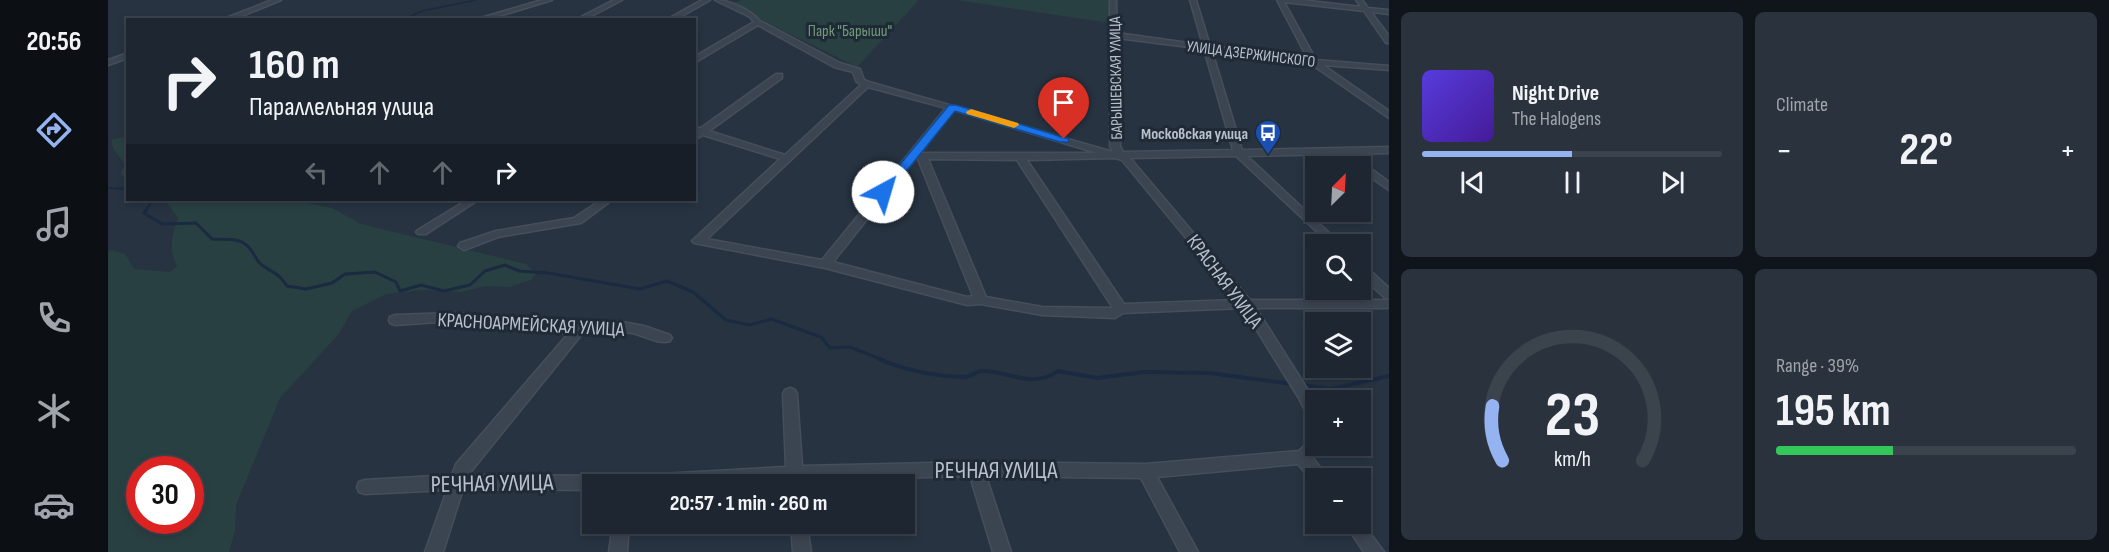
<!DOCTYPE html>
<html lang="en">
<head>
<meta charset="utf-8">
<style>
  :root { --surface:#1d2631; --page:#2a323d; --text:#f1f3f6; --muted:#a0a5ab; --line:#3b434d; --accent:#95b2f1 }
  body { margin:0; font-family:"Sofia Sans Condensed",sans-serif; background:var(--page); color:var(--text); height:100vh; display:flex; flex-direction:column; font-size:22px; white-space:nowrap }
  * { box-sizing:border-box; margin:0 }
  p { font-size:20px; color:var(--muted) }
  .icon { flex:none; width:33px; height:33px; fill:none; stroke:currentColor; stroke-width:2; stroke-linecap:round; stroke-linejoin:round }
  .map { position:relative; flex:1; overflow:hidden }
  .details { display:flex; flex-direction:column; gap:12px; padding:12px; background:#10151b; width:720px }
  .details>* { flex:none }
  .banner { position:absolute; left:18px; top:18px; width:570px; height:183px; border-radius:0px; box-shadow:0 3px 9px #0003,0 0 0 2px var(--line); background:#1d2631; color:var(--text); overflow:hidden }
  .needle { width:39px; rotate:24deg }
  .controls { position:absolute; left:1197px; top:156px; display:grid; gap:12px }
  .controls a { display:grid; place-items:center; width:66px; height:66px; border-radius:0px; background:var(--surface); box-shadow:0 3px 9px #0003,0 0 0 2px var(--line); font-size:30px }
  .speed { position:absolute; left:18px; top:456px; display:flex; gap:12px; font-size:30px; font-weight:700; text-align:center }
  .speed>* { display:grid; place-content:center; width:78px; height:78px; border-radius:50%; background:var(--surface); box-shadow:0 3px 9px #0003,0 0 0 2px var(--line); line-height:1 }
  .speed .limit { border:9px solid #d22; background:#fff; color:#111 }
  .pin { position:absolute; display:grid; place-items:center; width:51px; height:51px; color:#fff; margin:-62px -26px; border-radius:50% 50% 50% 0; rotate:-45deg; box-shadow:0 0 6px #0007 }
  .pin .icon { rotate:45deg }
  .me { position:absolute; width:66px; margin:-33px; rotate:39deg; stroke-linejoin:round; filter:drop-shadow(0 0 4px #0008) }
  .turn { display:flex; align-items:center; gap:21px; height:126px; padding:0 24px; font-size:27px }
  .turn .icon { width:78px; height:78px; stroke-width:2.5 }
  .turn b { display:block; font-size:42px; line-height:51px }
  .lanes { display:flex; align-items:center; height:57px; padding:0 24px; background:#0003; justify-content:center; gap:30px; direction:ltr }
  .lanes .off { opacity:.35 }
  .big { font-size:45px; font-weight:700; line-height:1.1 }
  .details .card { flex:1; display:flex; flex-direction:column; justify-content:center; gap:9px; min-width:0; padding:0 21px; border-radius:9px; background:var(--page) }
  .details .dial { align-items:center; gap:0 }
  .dial svg { height:156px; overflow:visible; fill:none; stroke:var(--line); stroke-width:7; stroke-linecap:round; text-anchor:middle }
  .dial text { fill:var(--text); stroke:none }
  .song { display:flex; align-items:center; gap:18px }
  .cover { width:72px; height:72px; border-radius:9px; background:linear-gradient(135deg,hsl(250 70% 55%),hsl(260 70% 35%)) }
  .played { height:6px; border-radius:3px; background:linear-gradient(90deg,var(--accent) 50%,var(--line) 50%) }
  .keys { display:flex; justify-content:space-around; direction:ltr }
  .heat { display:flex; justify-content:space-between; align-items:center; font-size:33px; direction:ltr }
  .charge { height:9px; border-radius:4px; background:linear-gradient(90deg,#34c759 39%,var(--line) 0) }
  .details .tiles { flex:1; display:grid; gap:12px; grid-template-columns:repeat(2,1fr) }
  .trip { position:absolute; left:474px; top:474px; width:333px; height:60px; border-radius:0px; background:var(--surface); box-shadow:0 3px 9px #0003,0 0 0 2px var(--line); font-weight:700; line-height:60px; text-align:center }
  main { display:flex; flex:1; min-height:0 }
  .tabs { display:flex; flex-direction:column; width:108px; justify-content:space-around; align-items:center; background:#0c0f14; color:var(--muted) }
  .tabs .icon { width:42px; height:42px }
  .tabs .selected { color:var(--accent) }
  .tabs b { font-size:27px; color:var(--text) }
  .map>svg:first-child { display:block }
  .green { fill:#294042; fill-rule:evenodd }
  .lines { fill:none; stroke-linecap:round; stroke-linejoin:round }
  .stream-far3 { stroke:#1a2a40; stroke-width:1.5 }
  .stream-far2 { stroke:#1a2a40; stroke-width:2 }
  .stream-far1 { stroke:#1a2a40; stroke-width:3 }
  .stream { stroke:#1a2a40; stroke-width:4 }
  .minor-casing { stroke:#454e5a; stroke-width:3 }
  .minor { fill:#3b4551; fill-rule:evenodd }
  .route { fill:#1a73e8; stroke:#114b97; stroke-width:1.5 }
  .slow { fill:#f59e0b }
  .labels { text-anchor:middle; stroke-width:6; stroke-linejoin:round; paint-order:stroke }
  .far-park-label { font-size:16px; fill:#709b79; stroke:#202a37 }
  .far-street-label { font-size:16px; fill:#b8c0cb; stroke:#202a37 }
  .far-poi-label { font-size:16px; font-weight:bold; fill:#b8c0cb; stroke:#202a37; text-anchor:end }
  .street-label { font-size:20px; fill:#b8c0cb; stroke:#202a37 }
  .near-street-label { font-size:24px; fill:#b8c0cb; stroke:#202a37 }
</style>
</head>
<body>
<main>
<nav class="tabs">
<b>20:56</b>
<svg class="icon selected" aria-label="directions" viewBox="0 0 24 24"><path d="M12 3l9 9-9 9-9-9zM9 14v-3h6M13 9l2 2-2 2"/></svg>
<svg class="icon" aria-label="music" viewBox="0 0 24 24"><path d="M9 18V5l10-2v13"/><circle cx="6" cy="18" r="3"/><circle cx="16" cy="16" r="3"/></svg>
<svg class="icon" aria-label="phone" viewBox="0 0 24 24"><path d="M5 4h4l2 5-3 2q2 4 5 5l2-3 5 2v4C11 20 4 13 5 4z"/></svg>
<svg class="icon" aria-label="climate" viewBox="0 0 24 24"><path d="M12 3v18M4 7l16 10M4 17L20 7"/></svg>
<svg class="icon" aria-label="car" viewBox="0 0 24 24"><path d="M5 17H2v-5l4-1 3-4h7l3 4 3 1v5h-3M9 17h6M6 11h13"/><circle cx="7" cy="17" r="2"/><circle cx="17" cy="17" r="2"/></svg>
</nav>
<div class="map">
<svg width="1281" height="552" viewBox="0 0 1281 552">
  <rect width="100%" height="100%" fill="#273341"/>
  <path class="green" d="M634,0h177l-62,67 -128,-63z
    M848,0h156l-2,23z
    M16,137l3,2v38l-6,-2v-4l5,-5 -13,-18 -2,-8z
    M57,200h129l38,8 29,16 165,40 10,10 -5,6 -22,7 -23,-1 -25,6 -38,-2 -37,4 -34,17 -14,24 -58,63 -44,107 -1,25 -6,22h-121v-300l3,-2 14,4 9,15 36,3 7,-6c-9,-18 -5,-29 1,-48zM32,470h50v50h-50z"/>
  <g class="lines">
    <path class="stream-far3" d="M295,20l19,-9 54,-11"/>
    <path class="stream-far2" d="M0,188l20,1
      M38,210l7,-10"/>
    <path class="stream-far1" d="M39,209l-3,4 18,11 34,-1 16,16c15,1 29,-3 39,11 4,5 6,12 11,15 14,10 14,6 25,21l19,3 26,-6 13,-9 30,-2 21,10 4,9 21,-6 23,6 26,-6 15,-14 20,-6 14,6 29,2 92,16 27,-8 26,11 33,28 24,5 21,-6 50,18 9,11 20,-1 33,13"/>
    <path class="stream" d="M771,359c28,12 55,17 85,18 7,0 12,-6 18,-6 25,-1 50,19 76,0l39,7 47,-6 65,1 84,11
      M1194,385l29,4 58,-13"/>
    <defs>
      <path id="minor" d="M164,0h9l-49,20h-11z
        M434,0h10l-66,20h-12z
        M506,0h8l-38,20h-9z
        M594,0h8l-35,20h-9z
        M607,0c15,0 35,10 45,21l80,42 20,6 4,11 5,2 244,70 -3,-6v-146h6l1,33 86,12 -13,-45h6l14,46 98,13 -31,-59h24l60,7 -5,-7h6l6,8 21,2v4l-18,-2 18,24v7h-3l-22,-32 -80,-9 32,58 73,6v4l-66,-5 66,46v7l-78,-54 -99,-13 30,99 147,-3v6l-38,1 38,28v8l-29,-20v-4h-4l-16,-12 -93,2 94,88h-11l-94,-88 -106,2 120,142h139v8h-133l57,90 3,5v22l-5,-2 -11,-23 -57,-92 -120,5 -8,5 -73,-3 -61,-11 -14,1 -142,-37 -131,-25 -2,-2 2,-2 86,-80 -77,-24 -9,5 1,-12h6l75,-54h6v4l-73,53 76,24 76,-70 -5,-4 -3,-9 -19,-5 -76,-42 -64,38v-6l60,-35 -4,-5zM1009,38l87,11 29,101 -110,2 -3,-6zM760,87l78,21 -124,152 -115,-21zM846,110l143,43h-177zM1007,158l7,2 115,140 -113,4 -97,-144zM807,159h3l55,137 -6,1 -134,-35zM820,159l89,1 96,148 -71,-1 -56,-10z
        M20,53v5l-20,7v-5z
        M359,200h11l-52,34h-8l-2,-2 2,-2z
        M493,200h11l-31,23 -83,14 -34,13 -6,-4 2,-3 36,-12 78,-13z
        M1252,264l4,1 25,23v11l-4,-1 -25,-23z
        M345,313l125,12 22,-3h22l22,4 26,9 2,3 -2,3c-11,4 -27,-6 -38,-8 -17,-3 -33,-3 -50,1l-114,141 157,1 161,-9 -3,-73 2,-4 5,-2 5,2 2,4 5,72 174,-4 170,2 153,-13 12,-12 5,-1v8h7l-5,8 -5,4 15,20h-12l-2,5 -16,-19 -141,13 41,75h-18l-39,-74 -155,-2 25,76h-18l-23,-76 -167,4v4h-16v-4l-69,4h-126v6l-129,-1 -20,63h-18l22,-62 -82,4 -6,-2 -2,-5 2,-5 6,-2 87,-5 4,-11 112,-130 -115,-13 -58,4 -5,-2 -1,-3 1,-3 5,-2z
        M1252,520l24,32h-20l-19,-28h15z
        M505,524h16l-2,28h-18z
        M683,524h16l4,28h-18z"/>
    </defs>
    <use href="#minor" class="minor-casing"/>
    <use href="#minor" class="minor"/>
  </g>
  <path class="route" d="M841,105h7l113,34 -1,3h-8l-105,-31 -68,84h-8v-5z"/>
  <path class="slow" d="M863,109l47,14 1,2 -5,3 -47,-14 -1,-2z"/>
  <defs>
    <symbol id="bus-pin" viewBox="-11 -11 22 30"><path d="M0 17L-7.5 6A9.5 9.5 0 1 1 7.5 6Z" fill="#1a4fb4" stroke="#202a37"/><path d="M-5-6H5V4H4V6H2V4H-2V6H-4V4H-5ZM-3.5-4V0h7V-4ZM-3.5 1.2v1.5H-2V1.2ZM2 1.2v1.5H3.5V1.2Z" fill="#fff"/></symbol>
  </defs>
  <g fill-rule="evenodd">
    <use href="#bus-pin" x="1145" y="118" width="30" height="40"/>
  </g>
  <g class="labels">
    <g class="far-park-label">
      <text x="742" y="36">Парк "Барыши"</text>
    </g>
    <g class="far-street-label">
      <text transform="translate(1143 53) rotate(7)" y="6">УЛИЦА ДЗЕРЖИНСКОГО</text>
      <text transform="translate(1007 78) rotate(-91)" y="6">БАРЫШЕВСКАЯ УЛИЦА</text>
    </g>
    <g class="far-poi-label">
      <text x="1140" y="139">Московская улица</text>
    </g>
    <g class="street-label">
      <text transform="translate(1117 281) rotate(53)" y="7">КРАСНАЯ УЛИЦА</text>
      <text transform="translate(423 324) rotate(3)" y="7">КРАСНОАРМЕЙСКАЯ УЛИЦА</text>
    </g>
    <g class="near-street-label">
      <text x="888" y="478">РЕЧНАЯ УЛИЦА</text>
      <text transform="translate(384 483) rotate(-1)" y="8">РЕЧНАЯ УЛИЦА</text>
    </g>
  </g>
</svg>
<div class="controls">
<a><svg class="needle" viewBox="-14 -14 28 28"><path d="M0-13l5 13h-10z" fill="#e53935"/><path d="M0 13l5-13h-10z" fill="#a0a5ab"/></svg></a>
<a><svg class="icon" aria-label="search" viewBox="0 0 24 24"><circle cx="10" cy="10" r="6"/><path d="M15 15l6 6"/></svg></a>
<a><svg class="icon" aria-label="layers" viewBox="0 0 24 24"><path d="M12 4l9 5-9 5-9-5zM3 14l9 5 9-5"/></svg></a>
<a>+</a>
<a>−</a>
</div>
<div class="speed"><div class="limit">30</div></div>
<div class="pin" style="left:956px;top:139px;background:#d93025"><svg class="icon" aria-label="arrive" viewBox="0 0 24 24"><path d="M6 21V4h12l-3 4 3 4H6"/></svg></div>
<svg class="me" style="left:775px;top:192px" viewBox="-20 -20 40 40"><circle r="19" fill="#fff"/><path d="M0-13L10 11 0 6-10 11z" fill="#1a73e8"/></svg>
<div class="trip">20:57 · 1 min · 260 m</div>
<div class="banner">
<div class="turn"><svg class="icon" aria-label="right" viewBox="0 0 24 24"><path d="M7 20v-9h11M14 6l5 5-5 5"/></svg><div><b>160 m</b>Параллельная улица</div></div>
<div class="lanes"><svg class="icon off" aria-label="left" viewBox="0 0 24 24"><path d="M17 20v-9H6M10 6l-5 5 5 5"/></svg><svg class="icon off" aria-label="ahead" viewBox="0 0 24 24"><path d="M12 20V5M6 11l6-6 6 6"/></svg><svg class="icon off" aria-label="ahead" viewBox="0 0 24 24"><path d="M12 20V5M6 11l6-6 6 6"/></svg><svg class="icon" aria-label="right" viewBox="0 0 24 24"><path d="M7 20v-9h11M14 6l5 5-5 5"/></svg></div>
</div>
</div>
<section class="details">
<div class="tiles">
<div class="card">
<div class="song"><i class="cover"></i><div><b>Night Drive</b><p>The Halogens</p></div></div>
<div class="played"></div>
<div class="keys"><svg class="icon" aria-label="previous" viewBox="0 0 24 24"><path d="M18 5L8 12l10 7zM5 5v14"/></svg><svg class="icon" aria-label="pause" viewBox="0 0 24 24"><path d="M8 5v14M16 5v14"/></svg><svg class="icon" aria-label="next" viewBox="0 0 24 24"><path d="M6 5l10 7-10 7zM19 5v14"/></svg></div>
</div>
<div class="card"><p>Climate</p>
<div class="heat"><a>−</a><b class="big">22°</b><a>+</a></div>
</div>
<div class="card dial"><svg viewBox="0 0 100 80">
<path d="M14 69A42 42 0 1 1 86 69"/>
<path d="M14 69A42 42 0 0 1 9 41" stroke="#95b2f1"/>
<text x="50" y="56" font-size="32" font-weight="700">23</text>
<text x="50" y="72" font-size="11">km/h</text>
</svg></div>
<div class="card"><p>Range · 39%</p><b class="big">195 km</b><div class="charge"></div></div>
</div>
</section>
</main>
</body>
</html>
